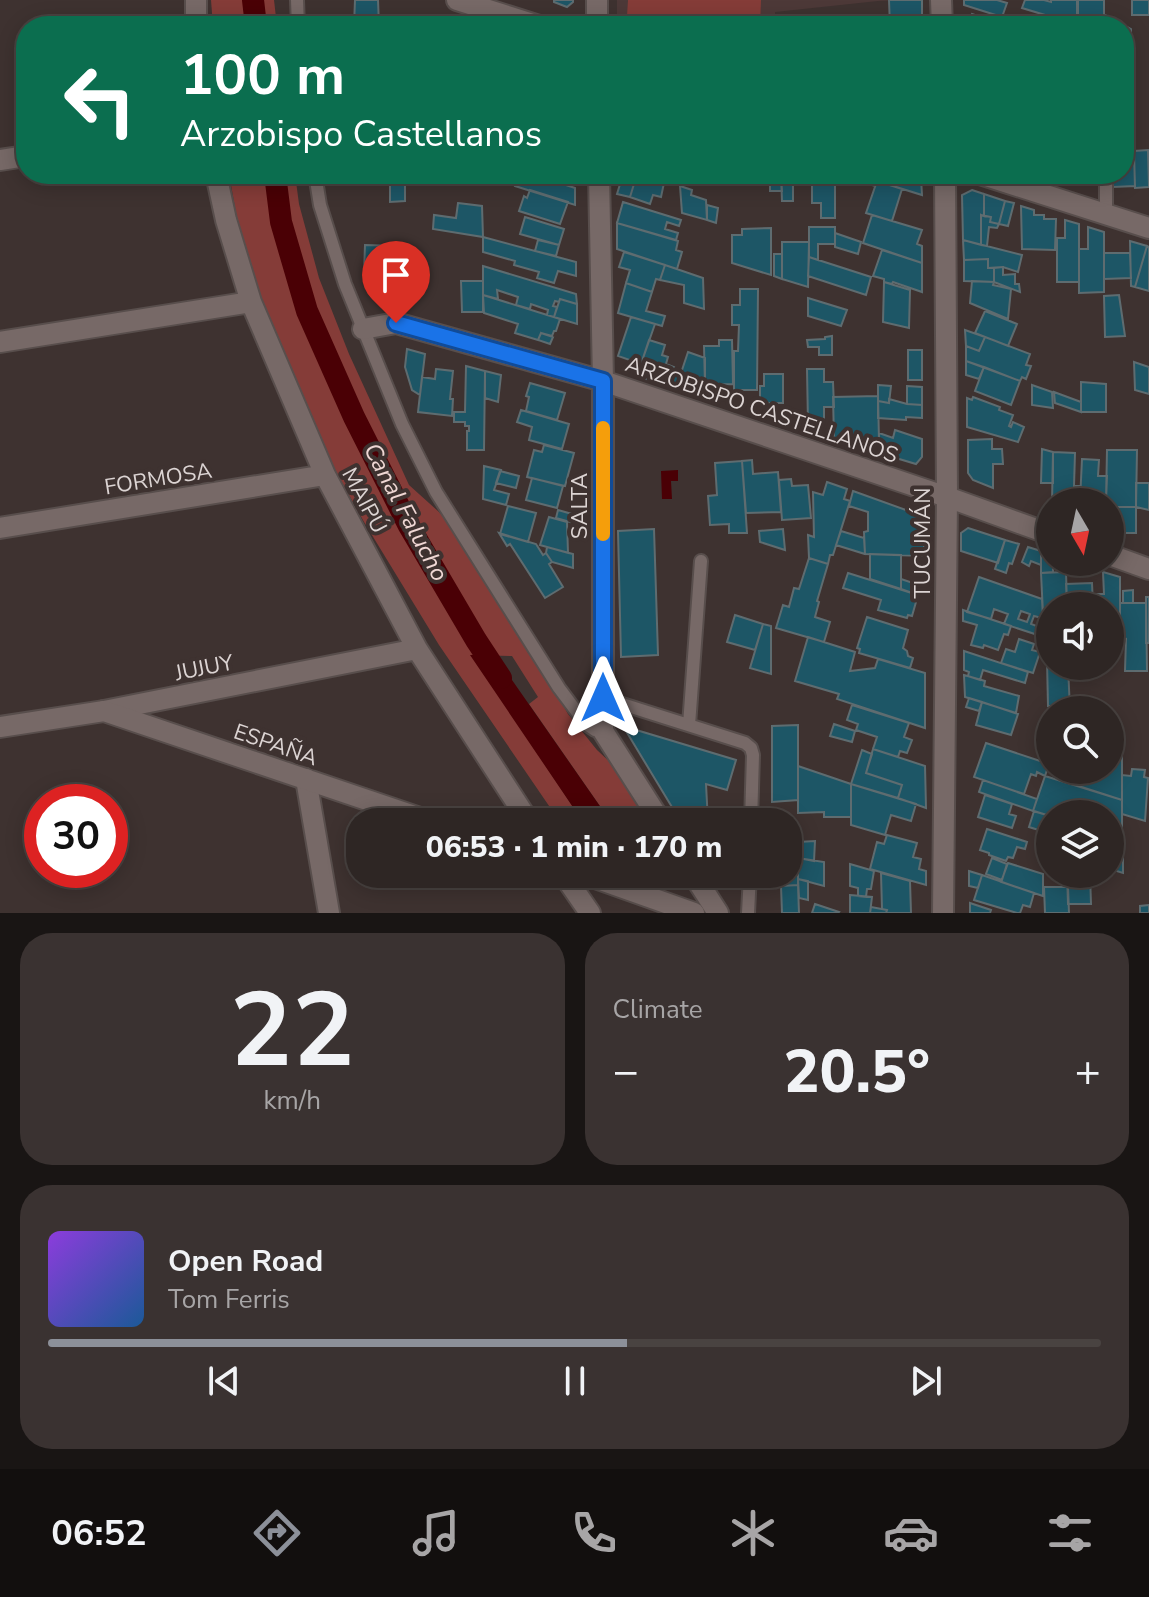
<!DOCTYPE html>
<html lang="en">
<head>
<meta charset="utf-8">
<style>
  :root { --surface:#2e2624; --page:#3a3231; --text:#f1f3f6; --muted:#a7a5a6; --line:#494341; --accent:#8c9099 }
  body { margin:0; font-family:"Nunito Sans",sans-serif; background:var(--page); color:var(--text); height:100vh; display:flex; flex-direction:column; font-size:30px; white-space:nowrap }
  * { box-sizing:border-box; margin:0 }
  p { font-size:26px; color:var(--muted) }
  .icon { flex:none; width:44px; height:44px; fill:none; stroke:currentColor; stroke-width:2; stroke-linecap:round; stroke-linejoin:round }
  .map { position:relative; height:913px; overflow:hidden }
  .details { display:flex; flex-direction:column; gap:20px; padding:20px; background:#191514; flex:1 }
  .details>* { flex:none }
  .hud { position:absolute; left:16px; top:16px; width:1118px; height:168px; border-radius:32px; box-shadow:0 4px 20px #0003,0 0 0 2px var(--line); background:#0b6e4f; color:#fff; overflow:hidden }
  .needle { width:52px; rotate:171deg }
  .fabs { position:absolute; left:1036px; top:488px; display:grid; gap:16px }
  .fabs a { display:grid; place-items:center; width:88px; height:88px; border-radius:50%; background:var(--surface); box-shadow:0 4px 20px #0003,0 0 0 2px var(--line); font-size:40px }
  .speed { position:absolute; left:24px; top:784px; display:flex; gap:16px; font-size:40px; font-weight:700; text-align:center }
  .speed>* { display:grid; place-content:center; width:104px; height:104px; border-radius:50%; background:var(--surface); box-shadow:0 4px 20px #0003,0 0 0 2px var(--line); line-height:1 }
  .speed .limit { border:12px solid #d22; background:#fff; color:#111 }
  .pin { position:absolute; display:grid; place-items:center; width:68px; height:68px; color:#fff; margin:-82px -34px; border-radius:50% 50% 50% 0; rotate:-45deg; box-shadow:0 0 8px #0007 }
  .pin .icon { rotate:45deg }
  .me { position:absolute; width:88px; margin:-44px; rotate:0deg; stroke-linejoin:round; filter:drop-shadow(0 0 6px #0008) }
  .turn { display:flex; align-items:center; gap:28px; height:168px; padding:0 32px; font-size:36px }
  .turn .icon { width:104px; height:104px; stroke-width:2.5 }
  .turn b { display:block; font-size:56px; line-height:68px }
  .big { font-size:60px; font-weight:800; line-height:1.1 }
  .details .widget { flex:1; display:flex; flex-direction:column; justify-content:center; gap:12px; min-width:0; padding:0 28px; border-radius:32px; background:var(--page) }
  .details .dial { align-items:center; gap:0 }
  .dial b { font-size:104px; line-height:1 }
  .song { display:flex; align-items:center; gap:24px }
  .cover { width:96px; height:96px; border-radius:12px; background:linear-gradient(135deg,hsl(270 70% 55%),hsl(210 70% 35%)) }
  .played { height:8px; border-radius:4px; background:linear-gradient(90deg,var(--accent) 55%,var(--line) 55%) }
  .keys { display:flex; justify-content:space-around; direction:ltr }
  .heat { display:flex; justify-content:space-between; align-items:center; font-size:44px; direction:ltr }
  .details .tiles { flex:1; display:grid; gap:20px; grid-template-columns:1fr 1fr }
  .widget:last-child { grid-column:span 2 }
  .trip { position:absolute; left:346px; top:808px; width:456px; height:80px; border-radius:32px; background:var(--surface); box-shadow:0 4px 20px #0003,0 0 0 2px var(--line); font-weight:800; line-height:80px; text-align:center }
  .tab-bar { display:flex; height:128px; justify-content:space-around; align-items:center; background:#120f0e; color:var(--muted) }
  .tab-bar .icon { width:56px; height:56px }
  .tab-bar .current { color:var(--accent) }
  .tab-bar b { font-size:36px; color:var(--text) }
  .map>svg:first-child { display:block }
  .built { fill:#4d3938 }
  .green { fill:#853c38 }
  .water { fill:#4a0005 }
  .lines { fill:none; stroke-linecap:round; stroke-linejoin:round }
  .canal { stroke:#4a0005; stroke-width:22 }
  .building { fill:#1d5666; stroke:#5e6c70; stroke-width:2; fill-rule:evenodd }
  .lane-casing { stroke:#584e4c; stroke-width:16 }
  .street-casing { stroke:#584e4c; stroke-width:24 }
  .secondary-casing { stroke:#584e4c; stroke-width:24 }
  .lane { stroke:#776967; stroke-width:12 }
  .street { stroke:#776967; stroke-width:20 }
  .secondary { stroke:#776967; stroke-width:20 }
  .route-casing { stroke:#114b97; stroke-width:20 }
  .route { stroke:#1a73e8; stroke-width:14 }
  .slow { stroke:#f59e0b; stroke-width:14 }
  .labels { text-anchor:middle; stroke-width:8; stroke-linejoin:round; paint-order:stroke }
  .street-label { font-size:22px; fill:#dcd4d3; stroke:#3e3230 }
  .water-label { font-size:24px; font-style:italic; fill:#efd7d4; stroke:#3e3230 }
</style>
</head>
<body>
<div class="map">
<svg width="1149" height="913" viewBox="0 0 1149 913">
  <rect width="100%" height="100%" fill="#3e3230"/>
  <path class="built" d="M617,0h287l-26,1 -103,11v14h-148l-10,-3z"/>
  <path class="green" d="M211,0h63l3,26h-64z
    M628,0h133l-1,26h-98l-35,-10z
    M229,174h66l4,30 20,74 30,76 60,131 30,27 24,29 54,86 11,26 16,17 24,44 29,36 28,26 29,46h-43l-82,-118 9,-7 -26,-41 -40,-1 111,167h-23l-121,-177 -75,-123 -55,-99 -64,-160z"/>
  <path class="water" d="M678,470v11h-7l1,18h-10l-1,-28z
    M494,654l4,6 113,162h-28l-113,-167z"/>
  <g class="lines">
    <path class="canal" d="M253,0l3,26
      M275,174l6,48 26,89 47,106 55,109 67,114 25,38"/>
  </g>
  <path class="building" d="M355,0h23l1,26h-25z
    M554,0h19v2l-6,5 -13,-5z
    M889,0h33v26h-32z
    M964,0h33l10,3 -5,14 -38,-12z
    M1025,0h19l7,2v-2h26v19l-10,-3 -2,5 -43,-13z
    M1078,0h26v16h-26z
    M1132,0h17v15h-17z
    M972,14l35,12h-39z
    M405,15h12v4h16v7h-28z
    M1105,15l26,14v8h-7v-11h-18z
    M789,16l30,2 -1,8h-30z
    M778,19h9l-1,7h-9z
    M1124,39h7l1,24h-8z
    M1124,67h8v21h-8z
    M1124,88h8l1,43h-9z
    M1124,131h9l1,22h-10z
    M1148,150l1,37 -14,1 -1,-37z
    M1124,153h10l1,33 -22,1v-13h11z
    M390,174h15v27l-15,1z
    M518,174h47l-2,10 12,4v17l-60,-19z
    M627,174h23l8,2 -1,5 7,2 -3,14 -8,-2 -3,9 -20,-7 4,-13 -9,-2z
    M709,174h22v5h-22z
    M731,174h25v10h-11v-10z
    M759,174h22l1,17h-12v-10h-11z
    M781,174h21v5h-9v22h-11z
    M812,174h23v44h-14v-15h-9z
    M839,174h40l-4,12z
    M879,174h40l2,4 1,17 -45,-14z
    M621,181l13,3 -4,13 -13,-3z
    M877,181l25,8 -10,32 -26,-8z
    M680,186l12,4 -1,5 15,5 1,20 -25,-7z
    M530,190l38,12 -8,22 -41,-13 5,-15 3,2z
    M972,190l12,4v22l-3,-1v30l-18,-5 -1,-45z
    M984,194l21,7 -6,23 -9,-2 1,-5 -7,-1z
    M1005,201l9,2 -6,23 -9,-2z
    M623,202l58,18 -2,6 -12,-4 -2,7 13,4 -2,7 -59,-17z
    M458,203l24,3 1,31 -50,-8 1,-14 22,3z
    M707,205l11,3 -2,15 -9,-3z
    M1021,206l13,4v5h10v4h12l-1,31 -33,-1z
    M872,215l50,15 -5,14 5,2v17l-59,-20z
    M981,215l10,2 -1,5 9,2 -2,4 -8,-1 -2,19 -6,-1z
    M525,217l39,12 -5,16 -39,-11z
    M1065,220l14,4v58h-22v-44h8z
    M617,223l61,18 -2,9 6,2 -5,17 -60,-20z
    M809,227h26v17h-17v16l-9,-3z
    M1088,227l16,5v60l-25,1v-44h9z
    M771,228v47l-39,-12v-28h10v-6z
    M835,233l26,9 -3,12 -23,-7z
    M483,237l93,25v14l-18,-5 -4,12 -17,-5 2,-6 -25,-7 1,-4 -32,-9z
    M538,240l21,5 -3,11 -21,-5z
    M963,240l59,15 -4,17 -15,-5 -15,1v-9l-24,1z
    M1130,241l17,5 -12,41 -4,-1z
    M782,242h27l-1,45 -26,-8z
    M365,245l34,1v27h-35z
    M1147,246l2,1v44l-14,-4z
    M882,250l40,13v29l-29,-10 -1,2 -8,-2v-3l-11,-3z
    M624,252l41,13 -5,15 -4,-1 -4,13 -26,-9 4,-13 -11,-3z
    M1104,253h26l1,25 -27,1z
    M774,254h8v25l-8,-3z
    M809,257l62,20 -5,18 -58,-19z
    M988,259v9h6v14l-30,-1v-21z
    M665,265l38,13 1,31 -20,-6v-18l-24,-5z
    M483,266l93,28 1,10 -17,-5 -1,3 -4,-1 -2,5 4,1 -3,10 -7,-2 1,-5 -17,-6 -1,5 -14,-4 2,-8 -21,-7 1,9 -15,-4z
    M1003,267v8l12,-1v10h4l1,8 -26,-10v-14z
    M461,281h22v31h-21z
    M972,281l22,1 -1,3 18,4 -3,30 -38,-16z
    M884,282l26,8 -1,38 -26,-6z
    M626,283l26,9 -6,19 19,5 -3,10 -44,-13z
    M740,289h18l-1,101h-23v-39h4l1,-26h-7v-20h8z
    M483,295l77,24 -4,12h-2l-2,5 -11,-3 -3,7 -23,-7 3,-9 -34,-11z
    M1119,295l6,41 -20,1 -1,-41z
    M808,298l39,12 -6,16 -33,-10z
    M560,299l17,5v20l-23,-7z
    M985,311l32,13 -9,22 -33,-13z
    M631,317l24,7 -14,40 -23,-8z
    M965,330l20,7 -6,14 -13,-5z
    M541,333l12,4 -3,7 -12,-4z
    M832,336v19h-13v-8h-11l-1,-7 18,-1v-2z
    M985,337l45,17 -4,11 5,1 -5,13 -4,-2 -2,4 -54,-20v-15l13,5z
    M649,340l16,5 -3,10 6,2 -2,7 8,3 -1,4 8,3 -5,14 -39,-12z
    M719,340h13l1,44 -28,1 -1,-39h15z
    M407,349l18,5 -5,41 -8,-5 -7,-23z
    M908,350h14v30h-14z
    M688,352l17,6v39l-29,-9z
    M966,361l18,6 -5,12 -13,-4z
    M1134,362l15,5v27l-14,-4z
    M466,366l19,5 -1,79h-17v-19h2v-5h-4v-4h-11v-10h11z
    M984,367l36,14 -9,24 -36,-14z
    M436,369l17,2 -3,28h3l-1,17 -34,-4 4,-35 13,2z
    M807,369h17v13h9l1,25h-10v16l-16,1z
    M485,371l16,4 -3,27 -13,-4z
    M764,374h19v29h-14l-5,-1v-3h-4v-13h4z
    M1081,382l25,2v28h-25z
    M530,383l35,10 -8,27 -31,-9 3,-14 -3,-1z
    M878,385l13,1 -2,17 -11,-2z
    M1032,385l20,7 1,16 -21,-3z
    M907,386l15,1v18l-15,-1z
    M1054,392l27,10v10l-26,-9z
    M878,396l1,45 -33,1 -12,-4 -1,-41z
    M973,397l27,10 -1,3 14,5 -4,11 2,1 2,-5 11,5 -6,15 -51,-15v-29l5,2z
    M889,399l18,5 15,1v13l-16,-1v3l-28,-2v-17l11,2z
    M521,410l48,14 -7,25 -33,-9 3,-13 -15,-5z
    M895,430l27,9v18l-6,7 -37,-11v-20l14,5z
    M992,439v10h10l1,15h-10v24l-20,-8 -5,-7v-33z
    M544,445l30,8 -9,33 -38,-9 7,-27 8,2z
    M1042,449l11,3v31h-12z
    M1107,450h30l-1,57h-26v-5h-4z
    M1053,452l22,1 -1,33h5v16h-27z
    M1082,459l17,1 -1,16h9l-1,26 -26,-1z
    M752,460l1,14 25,-2 3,40 -35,1 -4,-52z
    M742,461l5,72h-18v-9l-19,1 -2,-29 9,-1 -2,-32z
    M484,466l17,4 -7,20 15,4 -3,11 -23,-6z
    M500,471l19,5 -3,12 -20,-5z
    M532,478l31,8 -6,22 -31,-8z
    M791,479l1,7 16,-1 3,33 -29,2 -3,-40z
    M827,482l20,7 -3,10 6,2 -17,54h-3l-2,9 -19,-6 -1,-23 6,2 -1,-45 10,3z
    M1136,483h13v27l-13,-3z
    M853,491l64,23 7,10v32l-59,-2 -1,-22 4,-1v-19l-19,-6z
    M508,506l28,7 -8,29 -28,-8z
    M1114,507h22v26h-17l-1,-21h-4z
    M558,510l14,4 -2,8 -14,-4z
    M549,517l18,5 1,31 -28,-8z
    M968,528l37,12 -7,23 -37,-12v-18z
    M654,529l4,126 -37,2 -3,-126z
    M783,529l2,21 -25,-8 -1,-11z
    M841,531l23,7 1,16 -29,-9z
    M499,533l37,11 7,11 3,-2 6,9 -3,2 14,23 -18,11 -35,-54 -3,2z
    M1005,540l14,4 -7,20 -3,-1 -3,10 -11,-4z
    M547,547l26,7v14l-21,-6 -6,-9z
    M1028,547l13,4v14l-10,-4 -2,5 -7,-4z
    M870,554l31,1v34l-31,-10z
    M1041,557h9v5h3v10l-12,1z
    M809,558l19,6 -11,37 2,1 -4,15 15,5 -6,20 -48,-14 7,-23 6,2 5,-19 5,1z
    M1066,572l1,34h-17v28h-6l-3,-61z
    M1103,572l17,5v61h-10v-32h-17v-12h11z
    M848,573l70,22 -6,21 -4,-1 -1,3 -29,-8 3,-10 -38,-12z
    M979,577l63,22 2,38 -40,-13 4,-10 -14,-5 -3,10 -24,-7zM1021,611l9,3 -3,8 -9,-3zM1034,616l8,2 -3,9 -8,-3z
    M901,579l21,7 -4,9 -17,-6z
    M1092,583l1,23h-26l-1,-22z
    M1133,590v13h-10v-12z
    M1146,597h3v46h-3z
    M1120,603h26l1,68h-22l1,-32 -6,1z
    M963,610l48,16 -3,9 -4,-1 -6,16 -14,-5 -1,3 -12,-3 6,-20 -14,-4z
    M735,615l28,9 -8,26 -28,-8z
    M867,617l41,13 -5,18 4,3 1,5 5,2 -3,10 -51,-15 1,-4 -3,-1z
    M763,624l8,2v48l-21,-6z
    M808,637l47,15 -5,19 25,-3 3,-9 47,14v55l-88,-29 2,-5 -44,-13z
    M1019,639l15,5 -2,6 8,2 -7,21 -32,-10 5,-14 9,3z
    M964,651l64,21 -3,11 -42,-13 -3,10 -12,-4 1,-4 -5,-2z
    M1047,660h3v6h18l2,44h-14v-4h-8z
    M964,675l21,6 -1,5 35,10 -3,17 -51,-16z
    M969,698l13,4 -3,9 -13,-4z
    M982,702l36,12 -7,21 -35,-10z
    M852,705l57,18 -5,14 8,3 -5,13 -7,-2 -2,6 -25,-8 4,-12 -21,-7 2,-6 -11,-4z
    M834,724l21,7 -3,11 -22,-6z
    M798,725v75l-26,2v-76z
    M623,726l113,34 -9,30 -21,-6 2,38h-27z
    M1110,742l12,3v55l-59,-19 3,-11h44z
    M986,743l63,21 -4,12 -8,-4 -1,4 -5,-2 -7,20 -50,-17z
    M873,749l52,17 1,42 -28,-10 4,-13 -36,-12z
    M862,750l10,4 -6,19 36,12 -4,13 -47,-14z
    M798,766l53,18v33h-27v-5l-26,1z
    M1132,769l13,1 -1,7 4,1 -3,43 -23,-7v-39l9,1z
    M1045,776l77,24v41l-12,-4v-23h-60v2l-17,-5z
    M983,780l54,19 -4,12 -54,-19z
    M851,784l65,20 -5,17 -20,-6 -6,20 -34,-10z
    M985,795l27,9 -3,10 7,2 -4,12 -34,-11z
    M1034,811l16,5v11l-3,-1 -2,6 -16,-5z
    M788,824h10v61l-17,1v-12h7z
    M987,829l40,13 -2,7 -8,-2 -4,11 -5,-1 -2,4 -17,-6v-2l-9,-3z
    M887,835l30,8 -4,14 8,2 -2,10 7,2v14l-56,-16 7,-27 7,2z
    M815,841l-1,20 -16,-3v-16z
    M1123,846v27l-13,-4v-22z
    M798,858l26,4v24l-26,-7z
    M992,858l15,6 -5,16 -16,-6z
    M1008,863l35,11v22l-42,-14z
    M850,864l24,7 -3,18h-4l-1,8 -8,-1v-8l-8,-2z
    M969,871l13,4 -4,13 -9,-2z
    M881,873l29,8 1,32h-25l1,-3 -5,-1z
    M1067,874h23l1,30h-23z
    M982,875l52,18 -4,14 -7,-2 -3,8h-3l-43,-13z
    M798,879l10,2v19l-9,-2z
    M798,885l1,28h-17l-1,-27z
    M1044,887h24l1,26h-24z
    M850,895l22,2 -2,16h-20z
    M970,903l21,7 -1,3h-20z
    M815,904l24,8 -1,1h-26z
    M1149,905v8h-9v-7z
    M871,907l16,3 -1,3h-16z"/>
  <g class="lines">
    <defs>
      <path id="lane" d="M297,0l1,26
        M315,174l5,31 25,79 57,140 34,68 123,196 27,36 9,6 8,1
        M1106,174v40
        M603,698l142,45 6,5 2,7 -2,67
        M689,725l12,-164
        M748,913l2,-39"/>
      <path id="street" d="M196,0v26
        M457,0l82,26
        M941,0l1,26
        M597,26v-26
        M0,160l26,-4
        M216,174l10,46 25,82 74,173 92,174 112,173
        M599,174l4,207v350l58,91
        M980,174l169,54
        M363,329l33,-6 207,58 344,116 103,37
        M0,342l251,-40
        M0,528l325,-53
        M1110,555l39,14
        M104,711l313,-62
        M306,779l23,134
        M563,874l27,39
        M693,874l25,39
        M943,913l4,-416 -2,-323"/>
      <path id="secondary" d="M0,727l104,-16 328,111
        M584,874l110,39"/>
    </defs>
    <use href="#lane" class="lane-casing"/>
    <use href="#street" class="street-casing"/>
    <use href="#secondary" class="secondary-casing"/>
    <use href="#lane" class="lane"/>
    <use href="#street" class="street"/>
    <use href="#secondary" class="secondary"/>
  </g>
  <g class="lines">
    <defs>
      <path id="route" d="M396,323l207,58v317"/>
    </defs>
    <use href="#route" class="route-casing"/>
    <use href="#route" class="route"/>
    <path class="slow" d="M603,428v106"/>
  </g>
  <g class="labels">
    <g class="street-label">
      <text transform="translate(762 409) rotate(19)" y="8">ARZOBISPO CASTELLANOS</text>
      <text transform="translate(158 478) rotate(-9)" y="8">FORMOSA</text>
      <text transform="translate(365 500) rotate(62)" y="8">MAIPÚ</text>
      <text transform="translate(579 506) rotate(-90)" y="8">SALTA</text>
      <text transform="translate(922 543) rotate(-90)" y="8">TUCUMÁN</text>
      <text transform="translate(204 667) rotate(-11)" y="8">JUJUY</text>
      <text transform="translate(276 744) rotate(19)" y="8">ESPAÑA</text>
    </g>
    <g class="water-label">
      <text transform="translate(406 512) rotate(62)" y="8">Canal Falucho</text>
    </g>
  </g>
</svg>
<div class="fabs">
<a><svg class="needle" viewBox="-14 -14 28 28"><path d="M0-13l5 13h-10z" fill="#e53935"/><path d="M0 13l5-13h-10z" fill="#a7a5a6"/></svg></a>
<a><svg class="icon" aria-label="sound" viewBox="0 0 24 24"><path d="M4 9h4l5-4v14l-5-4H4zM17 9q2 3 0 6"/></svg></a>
<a><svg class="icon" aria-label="search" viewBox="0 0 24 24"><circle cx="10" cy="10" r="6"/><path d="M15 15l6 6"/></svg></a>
<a><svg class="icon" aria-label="layers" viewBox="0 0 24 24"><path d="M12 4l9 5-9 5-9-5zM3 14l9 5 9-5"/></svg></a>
</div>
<div class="speed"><div class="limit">30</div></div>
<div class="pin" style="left:396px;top:323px;background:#d93025"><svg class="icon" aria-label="arrive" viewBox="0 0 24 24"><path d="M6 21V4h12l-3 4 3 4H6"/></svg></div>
<svg class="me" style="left:603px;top:698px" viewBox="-20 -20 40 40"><path d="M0-17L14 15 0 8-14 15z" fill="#1a73e8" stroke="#fff" stroke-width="4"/></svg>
<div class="trip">06:53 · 1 min · 170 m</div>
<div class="hud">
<div class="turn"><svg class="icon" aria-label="left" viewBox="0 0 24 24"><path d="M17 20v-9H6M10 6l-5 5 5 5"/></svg><div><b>100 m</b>Arzobispo Castellanos</div></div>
</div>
</div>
<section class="details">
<div class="tiles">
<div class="widget dial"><b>22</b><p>km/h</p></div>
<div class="widget"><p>Climate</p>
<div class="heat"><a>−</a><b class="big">20.5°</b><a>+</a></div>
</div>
<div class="widget">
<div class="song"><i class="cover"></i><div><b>Open Road</b><p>Tom Ferris</p></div></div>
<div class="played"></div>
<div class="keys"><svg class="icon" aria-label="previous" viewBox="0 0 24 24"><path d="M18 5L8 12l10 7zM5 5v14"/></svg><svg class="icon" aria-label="pause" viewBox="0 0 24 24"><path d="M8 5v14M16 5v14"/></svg><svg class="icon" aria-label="next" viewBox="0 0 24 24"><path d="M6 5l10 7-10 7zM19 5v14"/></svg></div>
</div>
</div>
</section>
<nav class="tab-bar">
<b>06:52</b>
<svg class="icon current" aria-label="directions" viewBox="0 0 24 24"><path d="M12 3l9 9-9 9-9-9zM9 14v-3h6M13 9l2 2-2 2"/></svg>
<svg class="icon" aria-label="music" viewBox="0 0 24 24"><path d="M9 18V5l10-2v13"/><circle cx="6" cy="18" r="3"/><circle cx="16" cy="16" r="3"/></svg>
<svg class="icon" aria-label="phone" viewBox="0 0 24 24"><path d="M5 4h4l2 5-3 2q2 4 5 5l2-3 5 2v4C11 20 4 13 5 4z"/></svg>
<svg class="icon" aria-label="climate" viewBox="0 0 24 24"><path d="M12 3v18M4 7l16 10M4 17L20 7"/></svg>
<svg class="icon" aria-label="car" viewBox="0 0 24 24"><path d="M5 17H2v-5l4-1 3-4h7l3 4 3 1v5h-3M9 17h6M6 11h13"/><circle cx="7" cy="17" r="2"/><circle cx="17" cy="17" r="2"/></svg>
<svg class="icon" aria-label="filters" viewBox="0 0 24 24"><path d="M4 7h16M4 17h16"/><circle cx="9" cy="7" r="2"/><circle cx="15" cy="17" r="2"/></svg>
</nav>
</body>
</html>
